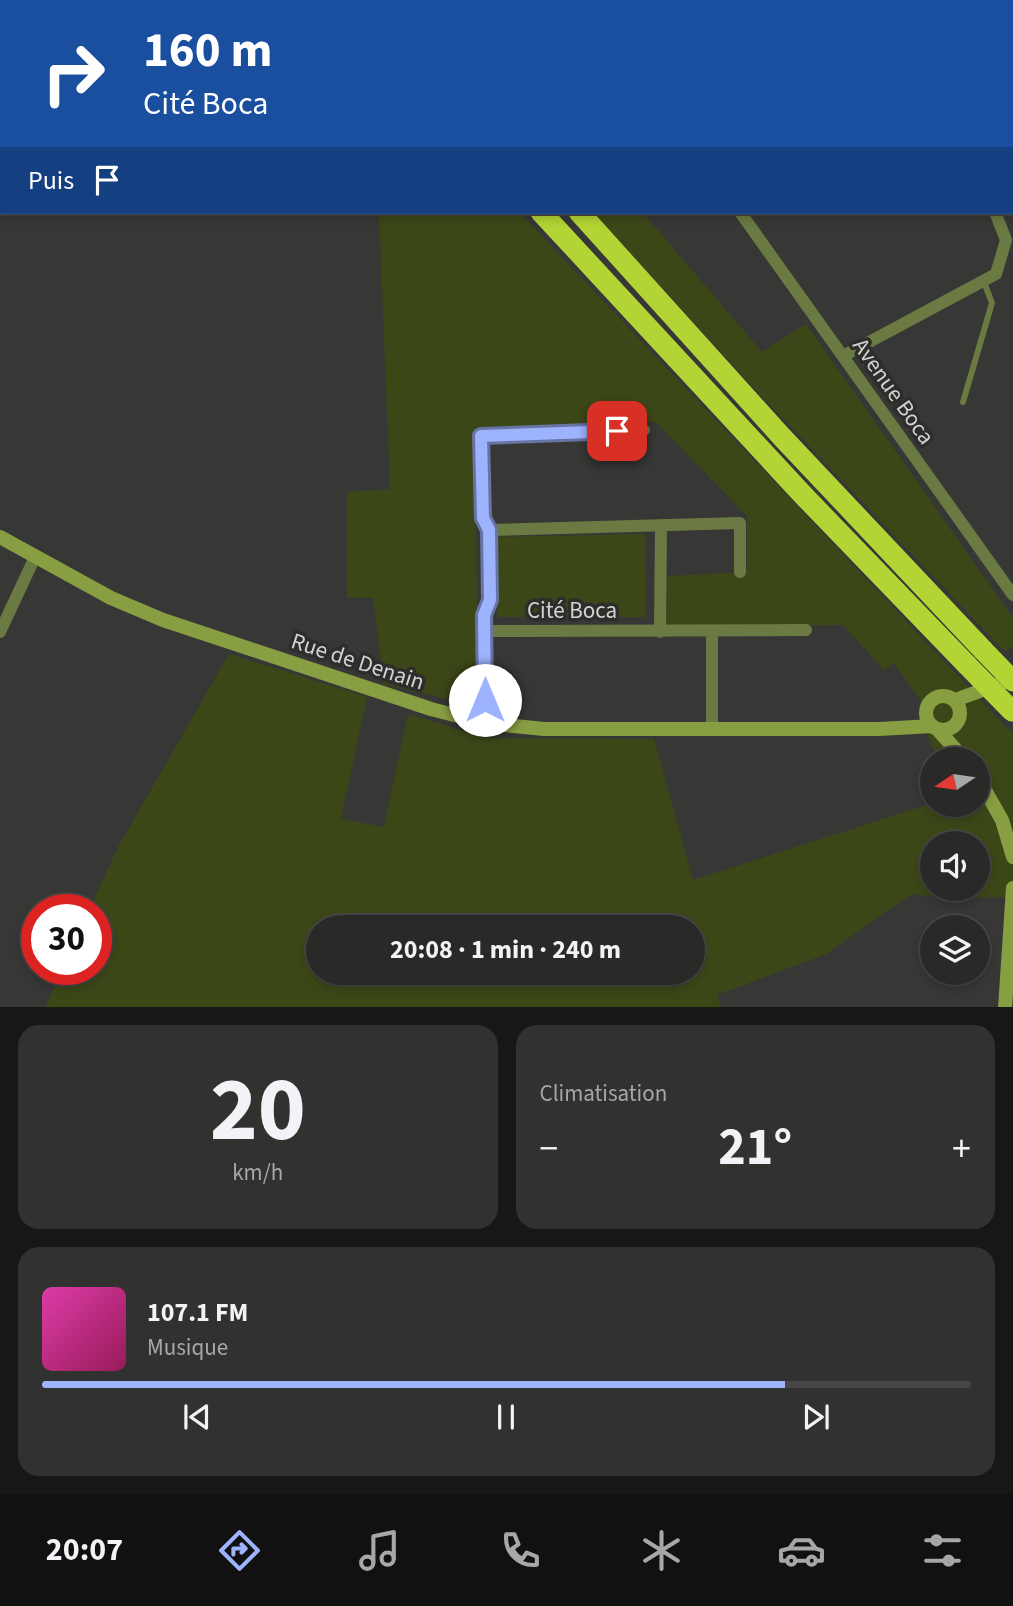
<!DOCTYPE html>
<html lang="fr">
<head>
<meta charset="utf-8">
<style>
  :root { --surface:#292a28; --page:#313230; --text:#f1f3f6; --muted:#a5a7a8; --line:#454645; --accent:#9eb3fd }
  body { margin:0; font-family:"Source Sans 3",sans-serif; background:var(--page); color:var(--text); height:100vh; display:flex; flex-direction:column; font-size:26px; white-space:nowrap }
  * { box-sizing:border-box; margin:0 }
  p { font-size:23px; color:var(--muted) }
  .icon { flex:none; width:38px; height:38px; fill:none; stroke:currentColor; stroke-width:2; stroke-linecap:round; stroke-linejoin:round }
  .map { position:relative; height:1007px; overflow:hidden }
  .details { display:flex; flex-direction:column; gap:18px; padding:18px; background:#171716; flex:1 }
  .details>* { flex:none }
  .guide { position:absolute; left:0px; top:0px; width:1013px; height:214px; box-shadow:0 4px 10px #0003,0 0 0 2px var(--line); background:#1a4fa0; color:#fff; overflow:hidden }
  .needle { width:46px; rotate:257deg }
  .controls { position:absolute; left:920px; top:747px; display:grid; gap:14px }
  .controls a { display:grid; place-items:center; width:70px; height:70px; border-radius:50%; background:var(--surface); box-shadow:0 4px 10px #0003,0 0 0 2px var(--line); font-size:35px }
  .speed { position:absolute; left:21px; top:894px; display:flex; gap:14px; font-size:35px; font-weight:700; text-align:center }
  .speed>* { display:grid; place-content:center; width:91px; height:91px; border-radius:50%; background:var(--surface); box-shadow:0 4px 10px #0003,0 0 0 2px var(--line); line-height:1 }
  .speed .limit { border:10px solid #d22; background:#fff; color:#111 }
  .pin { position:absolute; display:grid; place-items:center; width:60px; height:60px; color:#fff; margin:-30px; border-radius:14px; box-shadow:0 4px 10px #0006 }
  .me { position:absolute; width:77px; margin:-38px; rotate:0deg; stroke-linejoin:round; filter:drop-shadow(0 0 5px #0008) }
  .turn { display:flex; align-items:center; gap:24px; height:147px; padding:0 28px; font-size:32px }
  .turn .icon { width:91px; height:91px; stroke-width:2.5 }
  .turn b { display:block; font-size:49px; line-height:60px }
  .then { display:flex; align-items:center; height:66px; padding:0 28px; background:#0003; gap:14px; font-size:26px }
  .big { font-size:52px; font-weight:700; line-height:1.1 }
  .details .card { flex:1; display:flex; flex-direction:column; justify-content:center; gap:10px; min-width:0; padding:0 24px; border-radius:21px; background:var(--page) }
  .details .dial { align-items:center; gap:0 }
  .dial b { font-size:91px; line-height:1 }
  .song { display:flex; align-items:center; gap:21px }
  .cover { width:84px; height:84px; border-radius:10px; background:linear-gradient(135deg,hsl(320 70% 55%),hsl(330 70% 35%)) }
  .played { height:7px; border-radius:4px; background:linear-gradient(90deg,var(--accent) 80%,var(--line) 80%) }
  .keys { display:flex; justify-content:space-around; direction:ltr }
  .heat { display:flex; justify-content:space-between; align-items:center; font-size:38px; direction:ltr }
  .details .tiles { flex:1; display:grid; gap:18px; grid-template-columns:1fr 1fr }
  .card:last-child { grid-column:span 2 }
  .trip { position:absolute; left:306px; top:915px; width:399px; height:70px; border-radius:35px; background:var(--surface); box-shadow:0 4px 10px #0003,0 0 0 2px var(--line); font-weight:700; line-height:70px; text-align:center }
  .tab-bar { display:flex; height:112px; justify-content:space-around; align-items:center; background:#101110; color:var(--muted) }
  .tab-bar .icon { width:49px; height:49px }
  .tab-bar .active { color:var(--accent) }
  .tab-bar b { font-size:32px; color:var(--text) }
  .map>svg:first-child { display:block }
  .green { fill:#3c4718; fill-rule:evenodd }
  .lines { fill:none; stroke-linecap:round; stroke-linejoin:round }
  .path { stroke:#676865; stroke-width:2; stroke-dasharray:3.5 3.5; stroke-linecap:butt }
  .lane { stroke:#6b7a42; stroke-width:6 }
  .street { stroke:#6b7a42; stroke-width:12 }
  .secondary { stroke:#889e42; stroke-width:14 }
  .highway { stroke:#b2d434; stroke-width:21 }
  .highway-bridge { stroke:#b2d434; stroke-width:21 }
  .route-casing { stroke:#6774a4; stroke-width:18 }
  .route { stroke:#9eb3fd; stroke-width:12 }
  .labels { text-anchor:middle; stroke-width:7; stroke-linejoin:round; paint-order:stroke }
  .street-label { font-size:23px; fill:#d2d3d1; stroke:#2d2d2b }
</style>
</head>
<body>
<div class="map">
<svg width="1013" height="1008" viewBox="0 0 1013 1008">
  <rect width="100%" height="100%" fill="#373835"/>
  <path class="green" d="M379,212h140l494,522v164l-103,-3 -84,59 -109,41 4,12 -676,1 17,-38h34v-60h-7l29,-63 111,-193 138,43 -26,122 43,8 24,-113 78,24 168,1 39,141 240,-77 45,2v-45l-41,-1 -11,-28 -5,-30 -27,-38 -10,7 -41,-45 -177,1 1,-50 80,-4v-56l-91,-94 -181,5 3,280 -94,-23 -11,-86h-26v-106l43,-3zM933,844h45v45h-45zM318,928h375v45h-375z
    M593,212h49l120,140 44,-28 207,294v29l-9,4 -250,-263z
    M645,534l1,83h-149l1,-80z"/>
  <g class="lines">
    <path class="path" d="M1012,106l1,3"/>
    <path class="lane" d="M963,402l29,-99 -8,-21"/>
    <path class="street" d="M684,2l3,-2
      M1012,65l1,-1
      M1012,167l1,-1
      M740,212l273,383
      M843,356l153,-82 10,-34 -11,-28
      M489,530l-6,-12 -2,-82 163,-6
      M484,631l322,-1
      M0,632l35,-75
      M660,632l1,-107
      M712,632v97
      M485,723l-1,-108 6,-15 -1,-70 251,-7v49"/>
    <path class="secondary" d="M0,537l111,61 52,22 268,89 54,14 59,6h335l53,-3
      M926 713a17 17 0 1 1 34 0a17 17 0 1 1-34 0Z
      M955,700l58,-21
      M938,730l27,30
      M978,778l24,42 11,37
      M1005,1008l8,-120"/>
    <path class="highway" d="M348,0l2,2
      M388,0l2,2
      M541,212l262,283 164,170
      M579,212l202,224 202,214"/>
    <path class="highway-bridge" d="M983,650l30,31
      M967,665l45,46"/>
  </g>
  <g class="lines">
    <defs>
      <path id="route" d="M485,700l-1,-85 6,-15 -1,-70 -6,-12 -2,-82 136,-5"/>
    </defs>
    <use href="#route" class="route-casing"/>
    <use href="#route" class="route"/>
  </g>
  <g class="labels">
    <g class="street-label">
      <text transform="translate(894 391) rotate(55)" y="8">Avenue Boca</text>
      <text x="572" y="618">Cité Boca</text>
      <text transform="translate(358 661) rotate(18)" y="8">Rue de Denain</text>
    </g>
  </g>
</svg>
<div class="controls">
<a><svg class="needle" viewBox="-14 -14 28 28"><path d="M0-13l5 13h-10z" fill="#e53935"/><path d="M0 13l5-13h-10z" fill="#a5a7a8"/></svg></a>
<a><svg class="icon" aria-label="sound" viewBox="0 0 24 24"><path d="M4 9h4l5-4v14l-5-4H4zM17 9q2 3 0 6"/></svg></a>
<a><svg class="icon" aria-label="layers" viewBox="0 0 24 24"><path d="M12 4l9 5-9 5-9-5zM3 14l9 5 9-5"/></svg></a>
</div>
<div class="speed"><div class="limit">30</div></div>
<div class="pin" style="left:617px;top:431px;background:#d93025"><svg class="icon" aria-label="arrive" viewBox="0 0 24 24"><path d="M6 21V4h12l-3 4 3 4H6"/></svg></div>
<svg class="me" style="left:485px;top:700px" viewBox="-20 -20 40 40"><circle r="19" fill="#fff"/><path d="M0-13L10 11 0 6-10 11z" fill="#9eb3fd"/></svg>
<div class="trip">20:08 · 1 min · 240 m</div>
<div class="guide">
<div class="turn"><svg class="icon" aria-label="right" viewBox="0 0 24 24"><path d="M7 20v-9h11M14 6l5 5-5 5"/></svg><div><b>160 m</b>Cité Boca</div></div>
<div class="then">Puis<svg class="icon" aria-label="arrive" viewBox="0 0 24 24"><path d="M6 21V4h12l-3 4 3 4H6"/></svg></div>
</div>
</div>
<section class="details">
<div class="tiles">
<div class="card dial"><b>20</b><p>km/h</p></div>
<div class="card"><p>Climatisation</p>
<div class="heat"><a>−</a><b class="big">21°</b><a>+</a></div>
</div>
<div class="card">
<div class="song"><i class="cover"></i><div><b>107.1 FM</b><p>Musique</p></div></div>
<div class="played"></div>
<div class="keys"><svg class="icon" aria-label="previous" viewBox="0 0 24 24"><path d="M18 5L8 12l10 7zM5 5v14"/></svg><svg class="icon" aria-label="pause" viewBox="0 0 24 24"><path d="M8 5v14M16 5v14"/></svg><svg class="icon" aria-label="next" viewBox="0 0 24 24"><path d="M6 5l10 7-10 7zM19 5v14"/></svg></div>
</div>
</div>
</section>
<nav class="tab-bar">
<b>20:07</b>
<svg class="icon active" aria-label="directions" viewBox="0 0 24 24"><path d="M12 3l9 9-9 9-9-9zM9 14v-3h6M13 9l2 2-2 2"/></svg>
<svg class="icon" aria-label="music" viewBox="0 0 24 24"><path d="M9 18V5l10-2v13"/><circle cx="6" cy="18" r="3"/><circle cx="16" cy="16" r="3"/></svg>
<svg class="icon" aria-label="phone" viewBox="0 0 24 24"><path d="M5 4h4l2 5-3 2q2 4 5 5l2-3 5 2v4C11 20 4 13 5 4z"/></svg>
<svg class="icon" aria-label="climate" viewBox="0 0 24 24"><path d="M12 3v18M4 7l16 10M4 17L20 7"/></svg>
<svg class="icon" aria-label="car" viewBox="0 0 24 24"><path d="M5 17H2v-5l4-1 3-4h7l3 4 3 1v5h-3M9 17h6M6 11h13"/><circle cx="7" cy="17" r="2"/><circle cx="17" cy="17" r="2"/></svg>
<svg class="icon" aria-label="filters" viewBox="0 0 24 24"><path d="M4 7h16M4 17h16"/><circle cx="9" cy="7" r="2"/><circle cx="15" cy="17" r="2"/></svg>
</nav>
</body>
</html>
